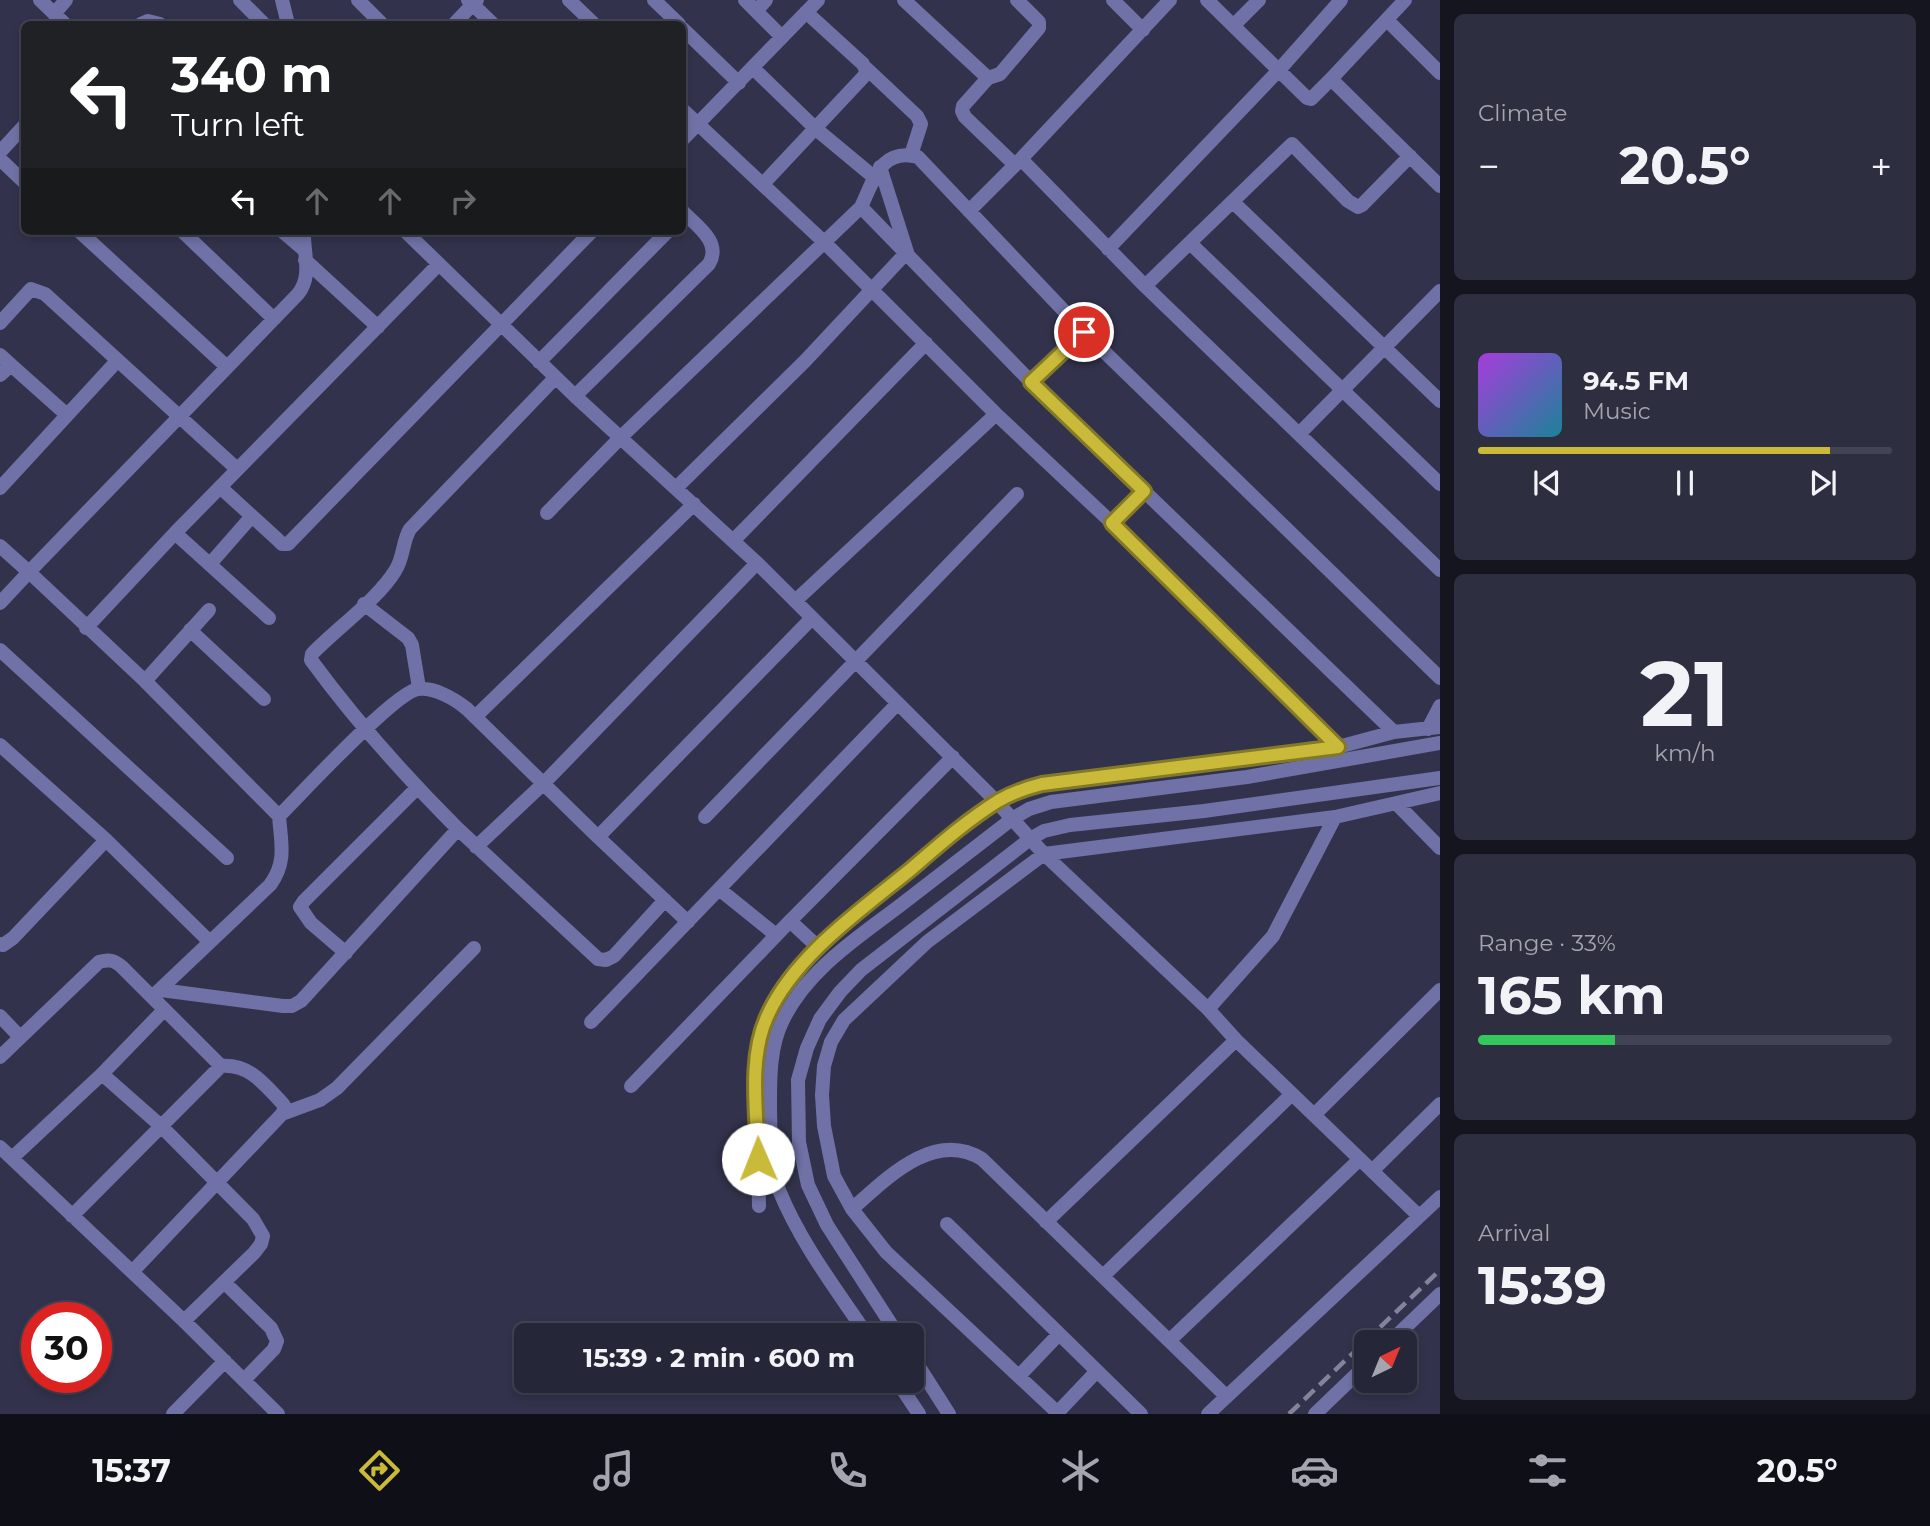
<!DOCTYPE html>
<html lang="en">
<head>
<meta charset="utf-8">
<style>
  :root { --surface:#262639; --page:#2e2e41; --text:#f1f3f6; --muted:#a4a5ae; --line:#424353; --accent:#c9ba3a }
  body { margin:0; font-family:Montserrat,sans-serif; background:var(--page); color:var(--text); height:100vh; display:flex; flex-direction:column; font-size:26px; white-space:nowrap }
  * { box-sizing:border-box; margin:0 }
  p { font-size:23px; color:var(--muted) }
  .icon { flex:none; width:38px; height:38px; fill:none; stroke:currentColor; stroke-width:2; stroke-linecap:round; stroke-linejoin:round }
  .map { position:relative; flex:1; overflow:hidden }
  .side { display:flex; flex-direction:column; gap:14px; padding:14px; background:#15151f; width:490px }
  .side>* { flex:none }
  .guide { position:absolute; left:21px; top:21px; width:665px; height:214px; border-radius:10px; box-shadow:0 4px 10px #0003,0 0 0 2px var(--line); background:#202124; color:#fff; overflow:hidden }
  .needle { width:46px; rotate:43deg }
  .controls { position:absolute; left:1354px; top:1330px; display:grid; gap:14px }
  .controls a { display:grid; place-items:center; width:63px; height:63px; border-radius:10px; background:var(--surface); box-shadow:0 4px 10px #0003,0 0 0 2px var(--line); font-size:35px }
  .speed { position:absolute; left:21px; top:1302px; display:flex; gap:14px; font-size:35px; font-weight:700; text-align:center }
  .speed>* { display:grid; place-content:center; width:91px; height:91px; border-radius:50%; background:var(--surface); box-shadow:0 4px 10px #0003,0 0 0 2px var(--line); line-height:1 }
  .speed .limit { border:10px solid #d22; background:#fff; color:#111 }
  .pin { position:absolute; display:grid; place-items:center; width:60px; height:60px; color:#fff; margin:-30px; border:4px solid #fff; border-radius:50%; box-shadow:0 2px 7px #0007 }
  .me { position:absolute; width:77px; margin:-38px; rotate:359deg; stroke-linejoin:round; filter:drop-shadow(0 0 5px #0008) }
  .turn { display:flex; align-items:center; gap:24px; height:147px; padding:0 35px; font-size:32px }
  .turn .icon { width:91px; height:91px; stroke-width:2.5 }
  .turn b { display:block; font-size:49px; line-height:60px }
  .lanes { display:flex; align-items:center; height:66px; padding:0 35px; background:#0003; justify-content:center; gap:35px; direction:ltr }
  .lanes .off { opacity:.35 }
  .big { font-size:52px; font-weight:700; line-height:1.1 }
  .side .widget { flex:1; display:flex; flex-direction:column; justify-content:center; gap:10px; min-width:0; padding:0 24px; border-radius:10px; background:var(--page) }
  .side .dial { align-items:center; gap:0 }
  .dial b { font-size:91px; line-height:1 }
  .song { display:flex; align-items:center; gap:21px }
  .cover { width:84px; height:84px; border-radius:10px; background:linear-gradient(135deg,hsl(280 70% 55%),hsl(190 70% 35%)) }
  .played { height:7px; border-radius:4px; background:linear-gradient(90deg,var(--accent) 85%,var(--line) 85%) }
  .keys { display:flex; justify-content:space-around; direction:ltr }
  .heat { display:flex; justify-content:space-between; align-items:center; font-size:38px; direction:ltr }
  .charge { height:10px; border-radius:5px; background:linear-gradient(90deg,#34c759 33%,var(--line) 0) }
  .trip { position:absolute; left:514px; top:1323px; width:410px; height:70px; border-radius:10px; background:var(--surface); box-shadow:0 4px 10px #0003,0 0 0 2px var(--line); font-weight:700; line-height:70px; text-align:center }
  .tabs { display:flex; height:112px; justify-content:space-around; align-items:center; background:#0f0f17; color:var(--muted) }
  .tabs .icon { width:49px; height:49px }
  .tabs .current { color:var(--accent) }
  .tabs b { font-size:32px; color:var(--text) }
  main { display:flex; flex:1; min-height:0 }
  .map>svg:first-child { display:block }
  .lines { fill:none; stroke-linecap:round; stroke-linejoin:round }
  .minor { stroke:#7071a6; stroke-width:14 }
  .tertiary { stroke:#7071a6; stroke-width:14 }
  .rail { stroke:#838399; stroke-width:4.5; stroke-dasharray:14 7; stroke-linecap:butt }
  .route-casing { stroke:#837926; stroke-width:18 }
  .route { stroke:#c9ba3a; stroke-width:12 }
</style>
</head>
<body>
<main>
<div class="map">
<svg width="1440" height="1414" viewBox="0 0 1440 1414">
  <rect width="100%" height="100%" fill="#32324c"/>
  <g class="lines">
    <path class="minor" d="M40,0l25,24
      M240,0l24,24
      M282,0l6,24
      M358,0l24,24
      M468,0l25,24
      M569,0l25,24
      M654,0l25,24
      M745,0l37,37
      M904,0l84,78 12,-4 39,-46v-6l-22,-22
      M1113,0l30,30
      M1207,0l100,98 4,1 20,-20 109,107
      M756,11l10,-11
      M54,14l12,-14
      M1388,21l52,52
      M141,24l7,-3 12,3
      M454,24l23,-24
      M1234,25l25,-25
      M682,28l57,55
      M753,68l63,61 59,49
      M866,68l51,48 4,8 -10,31
      M988,78l-25,28 -1,5 3,6 50,48
      M1331,79l74,-79
      M682,109l142,133 172,172 116,109 226,224
      M682,140l136,-140
      M0,152l24,-26
      M0,159l24,23
      M1021,159l124,127 295,284
      M763,184l104,-111 -4,-9 -57,-52
      M1233,202l207,199
      M861,207c13,-27 20,-60 57,-50l166,175 356,346
      M969,211l52,-52 149,-159
      M79,231l148,136
      M182,231l92,88
      M282,231l21,18
      M405,231l170,165 182,167 240,239 47,52 164,155 28,31 183,176
      M1191,244l249,240
      M1108,249l171,-179 62,-70
      M305,260l73,67
      M1145,286l147,-142 56,57 10,6 4,-2 48,-49
      M0,323l31,-34 14,5 192,175
      M0,355l11,10
      M539,362l129,-131
      M0,375l11,-10 56,50
      M1031,382l53,-50
      M575,396l134,-132c13,-22 -12,-38 -27,-53
      M1300,433l140,-142
      M220,487l57,52 5,5h6l304,-313
      M0,488l117,-127
      M676,488l129,-127 102,-109 -27,-85
      M547,513l74,-76 240,-230 170,175 363,350
      M1112,523l32,-32
      M175,533l94,85
      M733,541l193,-198
      M0,546l29,26 -29,31
      M210,564l42,-48
      M795,601l201,-187
      M364,604l44,34 4,7 7,43
      M86,628l89,-95 264,-269
      M190,630l74,69
      M0,650l227,208
      M145,681l64,-71
      M475,717l219,-213
      M1428,729l12,-23
      M0,745l106,95 104,102
      M1396,803l44,45
      M279,816c22,-22 116,-124 139,-127 16,-2 37,10 49,20l131,128 214,-219
      M705,817l312,-323
      M458,829c-53,-53 -103,-109 -147,-169l1,-6c24,-25 66,-55 83,-83 9,-13 7,-29 15,-42l145,-151
      M598,837l90,85
      M476,847l67,-63 214,-221
      M719,889l57,46
      M790,921l28,26
      M0,944l3,1 10,-7 93,-98
      M346,953l-35,-30 -11,-16 4,-6 113,-113
      M161,990l122,16h9l9,-5 157,-172 140,130 8,1 8,-4 51,-56
      M152,997l118,-112c17,-23 11,-42 9,-69l-134,-135 -116,-109 269,-278c15,-19 5,-41 6,-63
      M1208,1009l65,-73 62,-119
      M0,1016l20,21
      M591,1022l307,-319
      M0,1057l99,-95c10,-3 15,-2 23,5l99,99c29,-2 43,18 62,38l2,4 -3,6 -150,158
      M102,1074l62,-64
      M631,1086l159,-165 163,-164
      M282,1114l38,-14 17,-12 137,-140
      M1314,1115l126,-125
      M0,1147l184,174 94,93
      M12,1158l90,-84 59,52 92,93 10,17 -2,8 -7,9 -70,68
      M1372,1171l68,-67
      M759,1206l-3,-142 3,-25 8,-23 11,-18 35,-45 20,-20 114,-94 50,-37 23,-12 22,-6 296,-37 56,-15 46,-5
      M852,1209c34,-30 82,-80 130,-50l244,237
      M72,1216l149,-150
      M1046,1222l190,-182
      M947,1224l194,190
      M1103,1276l189,-182
      M224,1282l47,46 6,13 -3,8 -30,31
      M1170,1340l190,-181
      M1390,1342l50,-48
      M1019,1376l40,-42
      M1058,1412l39,-41
      M173,1414l52,-53
      M1059,1414l-173,-162 -34,-43 -18,-33 -10,-50 -2,-31 2,-29 7,-24 13,-22 83,-78 117,-88 291,-37 105,-24
      M1208,1414l232,-217
      M1315,1414l52,-50"/>
    <path class="tertiary" d="M867,1335c-31,-46 -67,-93 -88,-145 -10,-24 -8,-54 -9,-79 0,-29 -1,-62 12,-89 24,-52 77,-85 120,-118 37,-29 74,-57 110,-85l17,-10 22,-7 196,-25 193,-34
      M898,1335l-71,-110 -19,-40 -9,-43 -1,-62 9,-32 13,-29 20,-27 21,-22 169,-131 14,-8 26,-6 134,-14 236,-33
      M912,1356l37,58
      M897,1381l22,33"/>
    <path class="rail" d="M1289,1414l151,-144"/>
  </g>
  <g class="lines">
    <defs>
      <path id="route" d="M758,1159c-1,-46 -10,-100 9,-142 26,-60 94,-107 143,-147 28,-24 56,-49 88,-69 14,-8 28,-13 44,-17l296,-37 -226,-224 32,-32 -113,-109 53,-50"/>
    </defs>
    <use href="#route" class="route-casing"/>
    <use href="#route" class="route"/>
  </g>
</svg>
<div class="controls">
<a><svg class="needle" viewBox="-14 -14 28 28"><path d="M0-13l5 13h-10z" fill="#e53935"/><path d="M0 13l5-13h-10z" fill="#a4a5ae"/></svg></a>
</div>
<div class="speed"><div class="limit">30</div></div>
<div class="pin" style="left:1084px;top:332px;background:#d93025"><svg class="icon" aria-label="arrive" viewBox="0 0 24 24"><path d="M6 21V4h12l-3 4 3 4H6"/></svg></div>
<svg class="me" style="left:758px;top:1159px" viewBox="-20 -20 40 40"><circle r="19" fill="#fff"/><path d="M0-13L10 11 0 6-10 11z" fill="#c9ba3a"/></svg>
<div class="trip">15:39 · 2 min · 600 m</div>
<div class="guide">
<div class="turn"><svg class="icon" aria-label="left" viewBox="0 0 24 24"><path d="M17 20v-9H6M10 6l-5 5 5 5"/></svg><div><b>340 m</b>Turn left</div></div>
<div class="lanes"><svg class="icon" aria-label="left" viewBox="0 0 24 24"><path d="M17 20v-9H6M10 6l-5 5 5 5"/></svg><svg class="icon off" aria-label="ahead" viewBox="0 0 24 24"><path d="M12 20V5M6 11l6-6 6 6"/></svg><svg class="icon off" aria-label="ahead" viewBox="0 0 24 24"><path d="M12 20V5M6 11l6-6 6 6"/></svg><svg class="icon off" aria-label="right" viewBox="0 0 24 24"><path d="M7 20v-9h11M14 6l5 5-5 5"/></svg></div>
</div>
</div>
<section class="side">
<div class="widget"><p>Climate</p>
<div class="heat"><a>−</a><b class="big">20.5°</b><a>+</a></div>
</div>
<div class="widget">
<div class="song"><i class="cover"></i><div><b>94.5 FM</b><p>Music</p></div></div>
<div class="played"></div>
<div class="keys"><svg class="icon" aria-label="previous" viewBox="0 0 24 24"><path d="M18 5L8 12l10 7zM5 5v14"/></svg><svg class="icon" aria-label="pause" viewBox="0 0 24 24"><path d="M8 5v14M16 5v14"/></svg><svg class="icon" aria-label="next" viewBox="0 0 24 24"><path d="M6 5l10 7-10 7zM19 5v14"/></svg></div>
</div>
<div class="widget dial"><b>21</b><p>km/h</p></div>
<div class="widget"><p>Range · 33%</p><b class="big">165 km</b><div class="charge"></div></div>
<div class="widget"><p>Arrival</p><b class="big">15:39</b></div>
</section>
</main>
<nav class="tabs">
<b>15:37</b>
<svg class="icon current" aria-label="directions" viewBox="0 0 24 24"><path d="M12 3l9 9-9 9-9-9zM9 14v-3h6M13 9l2 2-2 2"/></svg>
<svg class="icon" aria-label="music" viewBox="0 0 24 24"><path d="M9 18V5l10-2v13"/><circle cx="6" cy="18" r="3"/><circle cx="16" cy="16" r="3"/></svg>
<svg class="icon" aria-label="phone" viewBox="0 0 24 24"><path d="M5 4h4l2 5-3 2q2 4 5 5l2-3 5 2v4C11 20 4 13 5 4z"/></svg>
<svg class="icon" aria-label="climate" viewBox="0 0 24 24"><path d="M12 3v18M4 7l16 10M4 17L20 7"/></svg>
<svg class="icon" aria-label="car" viewBox="0 0 24 24"><path d="M5 17H2v-5l4-1 3-4h7l3 4 3 1v5h-3M9 17h6M6 11h13"/><circle cx="7" cy="17" r="2"/><circle cx="17" cy="17" r="2"/></svg>
<svg class="icon" aria-label="filters" viewBox="0 0 24 24"><path d="M4 7h16M4 17h16"/><circle cx="9" cy="7" r="2"/><circle cx="15" cy="17" r="2"/></svg>
<b>20.5°</b>
</nav>
</body>
</html>
